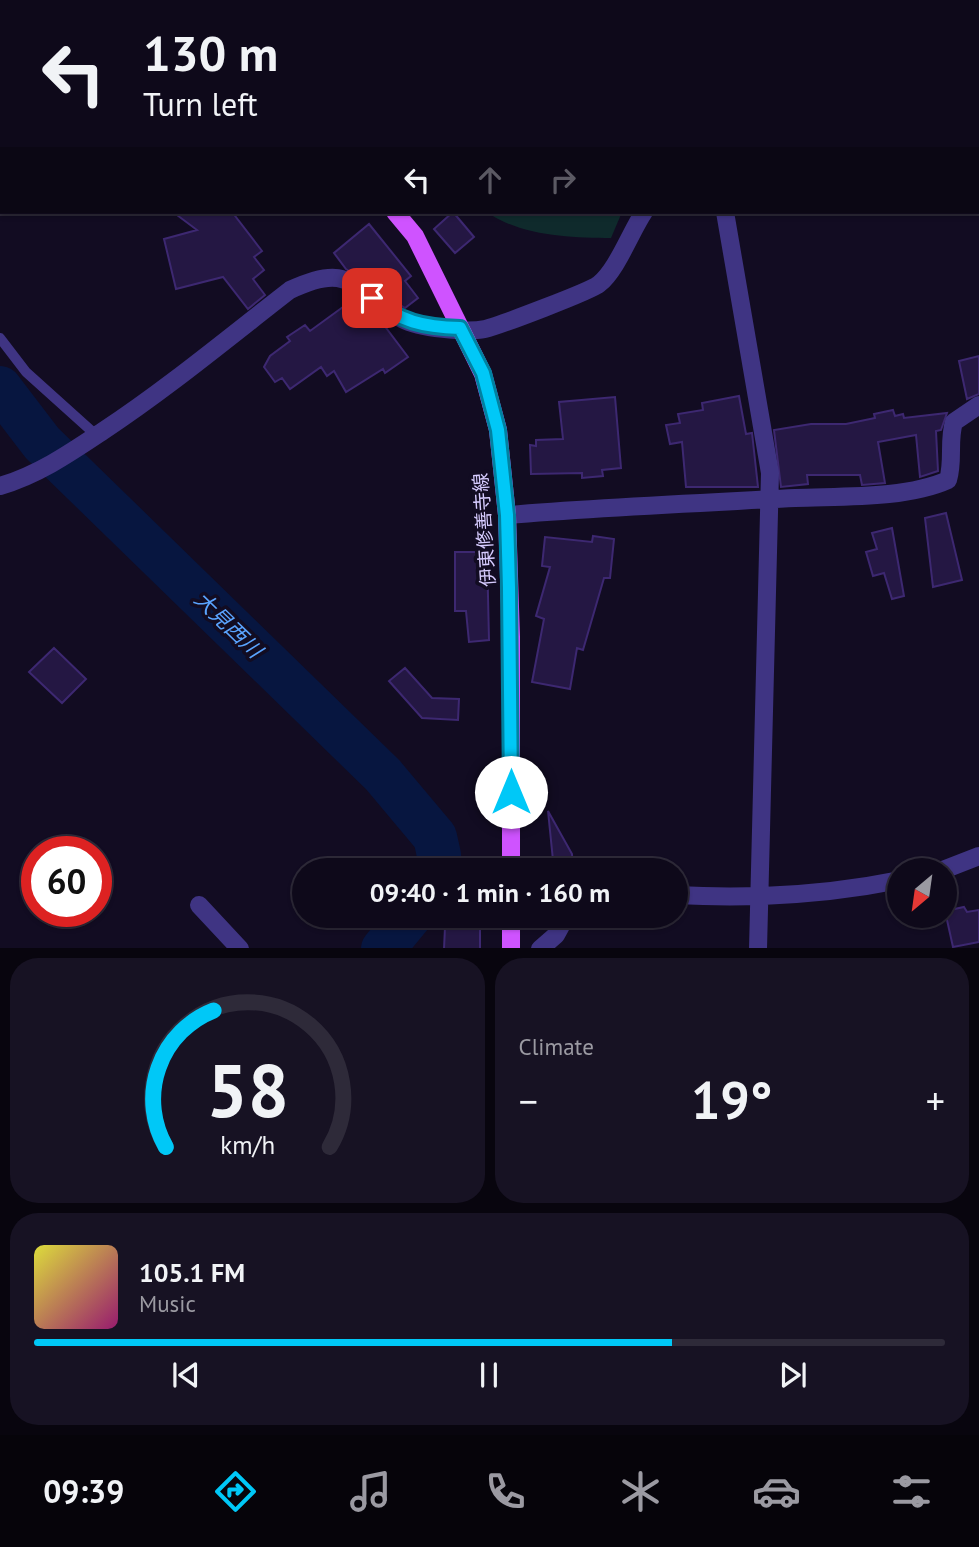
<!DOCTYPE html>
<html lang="en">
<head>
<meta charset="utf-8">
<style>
  :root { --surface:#0e091a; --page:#171223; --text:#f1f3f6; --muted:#9b9aa2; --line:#2e2a39; --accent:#00c8f7 }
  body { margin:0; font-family:"PT Sans","Noto Sans JP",sans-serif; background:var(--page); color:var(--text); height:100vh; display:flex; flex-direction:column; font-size:26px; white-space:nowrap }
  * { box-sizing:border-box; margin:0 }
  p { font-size:23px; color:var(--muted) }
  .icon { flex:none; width:38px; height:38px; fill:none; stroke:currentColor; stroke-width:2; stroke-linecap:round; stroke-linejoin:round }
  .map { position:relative; height:948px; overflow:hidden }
  .details { display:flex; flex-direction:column; gap:10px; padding:10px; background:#08050e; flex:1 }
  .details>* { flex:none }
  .banner { position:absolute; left:0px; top:0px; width:980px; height:214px; box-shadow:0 2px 5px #0004,0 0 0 2px var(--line); background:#0e091a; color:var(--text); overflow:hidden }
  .needle { width:46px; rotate:209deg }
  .controls { position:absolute; left:887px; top:858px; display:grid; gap:14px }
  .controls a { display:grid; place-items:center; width:70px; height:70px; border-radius:50%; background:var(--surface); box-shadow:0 2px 5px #0004,0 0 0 2px var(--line); font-size:35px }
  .speed { position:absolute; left:21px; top:836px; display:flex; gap:14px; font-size:35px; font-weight:700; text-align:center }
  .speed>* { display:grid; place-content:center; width:91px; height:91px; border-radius:50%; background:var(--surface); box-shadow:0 2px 5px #0004,0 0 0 2px var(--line); line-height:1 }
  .speed .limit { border:10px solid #d22; background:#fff; color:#111 }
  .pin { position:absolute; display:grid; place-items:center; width:60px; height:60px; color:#fff; margin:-30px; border-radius:14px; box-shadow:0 4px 10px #0006 }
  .me { position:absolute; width:77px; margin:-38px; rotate:0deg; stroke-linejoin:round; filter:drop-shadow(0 0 5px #0008) }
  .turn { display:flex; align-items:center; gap:24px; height:147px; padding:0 28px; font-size:32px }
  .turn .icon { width:91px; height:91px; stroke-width:2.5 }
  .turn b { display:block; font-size:49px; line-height:60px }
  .lanes { display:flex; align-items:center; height:66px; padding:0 28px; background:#0003; justify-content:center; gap:35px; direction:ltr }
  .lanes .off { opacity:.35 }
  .big { font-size:52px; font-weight:700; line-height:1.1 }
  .details .widget { flex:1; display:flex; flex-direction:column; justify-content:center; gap:10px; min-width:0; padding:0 24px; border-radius:28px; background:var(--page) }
  .details .dial { align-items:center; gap:0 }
  .dial svg { height:182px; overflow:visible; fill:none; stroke:var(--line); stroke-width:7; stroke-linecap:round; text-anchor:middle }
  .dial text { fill:var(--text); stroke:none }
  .song { display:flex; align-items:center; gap:21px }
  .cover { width:84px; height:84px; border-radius:10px; background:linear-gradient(135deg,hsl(60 70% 55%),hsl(320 70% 35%)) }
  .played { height:7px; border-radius:4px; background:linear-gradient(90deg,var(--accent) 70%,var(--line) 70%) }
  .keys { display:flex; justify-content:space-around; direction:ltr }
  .heat { display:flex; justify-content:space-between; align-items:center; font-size:38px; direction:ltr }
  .details .tiles { flex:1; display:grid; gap:10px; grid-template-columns:1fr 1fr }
  .widget:last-child { grid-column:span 2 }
  .trip { position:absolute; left:292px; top:858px; width:396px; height:70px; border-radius:35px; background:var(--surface); box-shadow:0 2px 5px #0004,0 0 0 2px var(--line); font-weight:700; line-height:70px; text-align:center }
  .tabs { display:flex; height:112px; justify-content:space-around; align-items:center; background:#06040a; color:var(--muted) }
  .tabs .icon { width:49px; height:49px }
  .tabs .on { color:var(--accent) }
  .tabs b { font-size:32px; color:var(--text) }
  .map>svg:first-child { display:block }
  .green { fill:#0f2a2c }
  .water { fill:#071640 }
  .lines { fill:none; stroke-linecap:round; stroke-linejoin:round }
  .river { stroke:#071640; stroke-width:44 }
  .building { fill:#241743; stroke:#3d2871; stroke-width:2 }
  .lane { stroke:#3f3483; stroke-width:10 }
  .street { stroke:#3f3483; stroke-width:18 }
  .primary { stroke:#cf53ff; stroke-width:18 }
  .route-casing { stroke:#0082a1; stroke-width:18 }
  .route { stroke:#00c8f7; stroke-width:12 }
  .labels { text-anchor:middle; stroke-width:7; stroke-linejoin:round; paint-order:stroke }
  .street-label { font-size:19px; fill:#d7ccff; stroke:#120c22 }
  .water-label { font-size:21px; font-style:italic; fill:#5aa4ff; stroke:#120c22 }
</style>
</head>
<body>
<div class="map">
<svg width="979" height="949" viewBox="0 0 979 949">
  <rect width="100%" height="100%" fill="#120c22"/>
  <path class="green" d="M486,212h136l-11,26c-42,0 -89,-2 -125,-26z"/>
  <path class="water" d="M346,0h149l2,2h-150z
    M730,0h249v36l-1,-34h-253z"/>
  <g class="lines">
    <path class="river" d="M0,388l42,55 341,332 52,62 4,18 -3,15
      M383,949l28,-34"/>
  </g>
  <path class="building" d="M173,212h59l30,39 -8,6 10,13 -11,9 12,16 -17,14 -25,-32 -47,12 -12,-50 33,-9z
    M453,212l21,25 -19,16 -21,-24z
    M369,224l42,52 -6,5 13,17 -13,10 -59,-39 -12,-16z
    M354,299l32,24 -2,2 24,32 -23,16 -2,-4 -37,23 -12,-21 -7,5 -6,-9 -31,22 -8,-11 -7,4 -11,-15 6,-11 20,-15 -3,-4 18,-12 5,6z
    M979,356v38l-12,5 -8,-38z
    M739,396l7,38 6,-1 6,54h-72l-4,-45 -12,2 -4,-19 14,-2 -2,-9 25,-4 -1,-7z
    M615,397l6,71 -19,2 1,6 -21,2v-5l-51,1 -1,-29 6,1v-6l27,-1 -4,-37z
    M893,410l2,6 8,-2 1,4 43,-5 -6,17 -5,1 2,40 -18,6 -4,-42 -38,7 7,41 -23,2 -2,-10h-53l1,9 -27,3 -7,-57 37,-6h35l29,-6 -1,-4z
    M946,513l16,67 -29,7 -8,-69z
    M892,528l12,68 -12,3 -8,-26 -11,3 -7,-24 11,-3 -5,-16z
    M593,536l21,3 -4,39h-6l-21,72 -6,-2 -7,41 -38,-7 12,-63 -8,-3 14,-49 -8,-1 3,-29 47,5z
    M455,552h32l2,88 -20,2 -3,-31h-11z
    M54,648l32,31 -24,24 -33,-31z
    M405,668l27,30 27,1 -1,21 -36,-2 -33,-37z
    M548,811l24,43 1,16h-19z
    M964,907l3,5 12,-2v32l-26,5 -8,-36z
    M445,927l35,1v21h-36z"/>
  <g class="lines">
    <path class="lane" d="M0,338l26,34 70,63"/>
    <path class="street" d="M978,113l1,1
      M725,212l45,261 -12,476
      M0,486c38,-11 70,-33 103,-55 65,-43 125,-93 187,-141 66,-31 60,3 112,29 17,9 64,14 83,10 13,-3 106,-38 114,-45 18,-14 32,-53 45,-72
      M507,515c96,-8 192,-12 288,-17 46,-2 111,1 153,-18 6,-20 0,-39 6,-58l25,-17
      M943,870l36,-14
      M676,895c74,4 150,0 224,-15
      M199,905l41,44
      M540,949l16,-14 11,-20"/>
    <path class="primary" d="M170,0l2,2
      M395,212l20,24 68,138 15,56 9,85 4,122v233
      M511,949v-34"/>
  </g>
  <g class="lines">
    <defs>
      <path id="route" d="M372,298c28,24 52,29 88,30l23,45 15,57 9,85 2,73 2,204"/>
    </defs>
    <use href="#route" class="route-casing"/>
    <use href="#route" class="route"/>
  </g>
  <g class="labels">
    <g class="street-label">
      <text transform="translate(484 530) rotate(-94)" y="7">伊東修善寺線</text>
    </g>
    <g class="water-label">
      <text transform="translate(228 625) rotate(44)" y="7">大見西川</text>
    </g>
  </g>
</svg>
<div class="controls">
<a><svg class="needle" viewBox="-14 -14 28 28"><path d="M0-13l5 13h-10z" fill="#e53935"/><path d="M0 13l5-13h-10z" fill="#9b9aa2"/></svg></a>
</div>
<div class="speed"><div class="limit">60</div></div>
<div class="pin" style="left:372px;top:298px;background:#d93025"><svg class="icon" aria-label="arrive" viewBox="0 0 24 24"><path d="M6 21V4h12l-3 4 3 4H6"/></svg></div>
<svg class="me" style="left:511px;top:792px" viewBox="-20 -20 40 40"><circle r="19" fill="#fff"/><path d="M0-13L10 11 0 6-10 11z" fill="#00c8f7"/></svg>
<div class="trip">09:40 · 1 min · 160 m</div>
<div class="banner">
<div class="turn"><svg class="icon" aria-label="left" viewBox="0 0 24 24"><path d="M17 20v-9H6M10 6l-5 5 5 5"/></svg><div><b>130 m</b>Turn left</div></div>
<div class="lanes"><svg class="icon" aria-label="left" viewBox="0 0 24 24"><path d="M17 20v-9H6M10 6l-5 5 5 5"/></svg><svg class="icon off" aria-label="ahead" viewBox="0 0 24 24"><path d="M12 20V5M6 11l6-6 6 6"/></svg><svg class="icon off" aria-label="right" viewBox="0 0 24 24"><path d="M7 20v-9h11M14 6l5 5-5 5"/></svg></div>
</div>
</div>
<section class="details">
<div class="tiles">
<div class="widget dial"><svg viewBox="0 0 100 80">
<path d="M14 69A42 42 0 1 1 86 69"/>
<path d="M14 69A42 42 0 0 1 35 9" stroke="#00c8f7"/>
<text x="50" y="56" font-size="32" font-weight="700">58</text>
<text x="50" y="72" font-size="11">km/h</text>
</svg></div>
<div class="widget"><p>Climate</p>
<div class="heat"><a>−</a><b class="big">19°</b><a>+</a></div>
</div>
<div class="widget">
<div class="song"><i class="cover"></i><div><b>105.1 FM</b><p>Music</p></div></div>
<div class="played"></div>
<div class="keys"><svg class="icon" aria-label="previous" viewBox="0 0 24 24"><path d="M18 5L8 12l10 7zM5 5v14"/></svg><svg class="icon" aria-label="pause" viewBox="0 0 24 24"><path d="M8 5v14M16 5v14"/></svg><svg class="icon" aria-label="next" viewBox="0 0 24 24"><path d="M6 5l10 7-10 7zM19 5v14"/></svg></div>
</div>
</div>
</section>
<nav class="tabs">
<b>09:39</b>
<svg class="icon on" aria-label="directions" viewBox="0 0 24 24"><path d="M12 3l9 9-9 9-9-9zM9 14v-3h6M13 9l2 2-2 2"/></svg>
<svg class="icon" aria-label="music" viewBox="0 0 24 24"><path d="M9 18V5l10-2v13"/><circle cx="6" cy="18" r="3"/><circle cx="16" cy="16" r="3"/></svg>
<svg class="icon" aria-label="phone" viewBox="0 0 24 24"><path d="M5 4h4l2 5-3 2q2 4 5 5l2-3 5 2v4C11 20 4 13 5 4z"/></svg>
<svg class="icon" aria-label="climate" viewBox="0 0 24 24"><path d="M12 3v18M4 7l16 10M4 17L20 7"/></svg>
<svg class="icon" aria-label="car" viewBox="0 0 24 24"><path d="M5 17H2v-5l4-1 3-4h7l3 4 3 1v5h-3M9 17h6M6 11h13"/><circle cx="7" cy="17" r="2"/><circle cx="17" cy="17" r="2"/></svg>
<svg class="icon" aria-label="filters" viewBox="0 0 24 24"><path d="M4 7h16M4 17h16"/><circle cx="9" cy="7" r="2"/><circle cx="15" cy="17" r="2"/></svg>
</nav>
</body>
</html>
